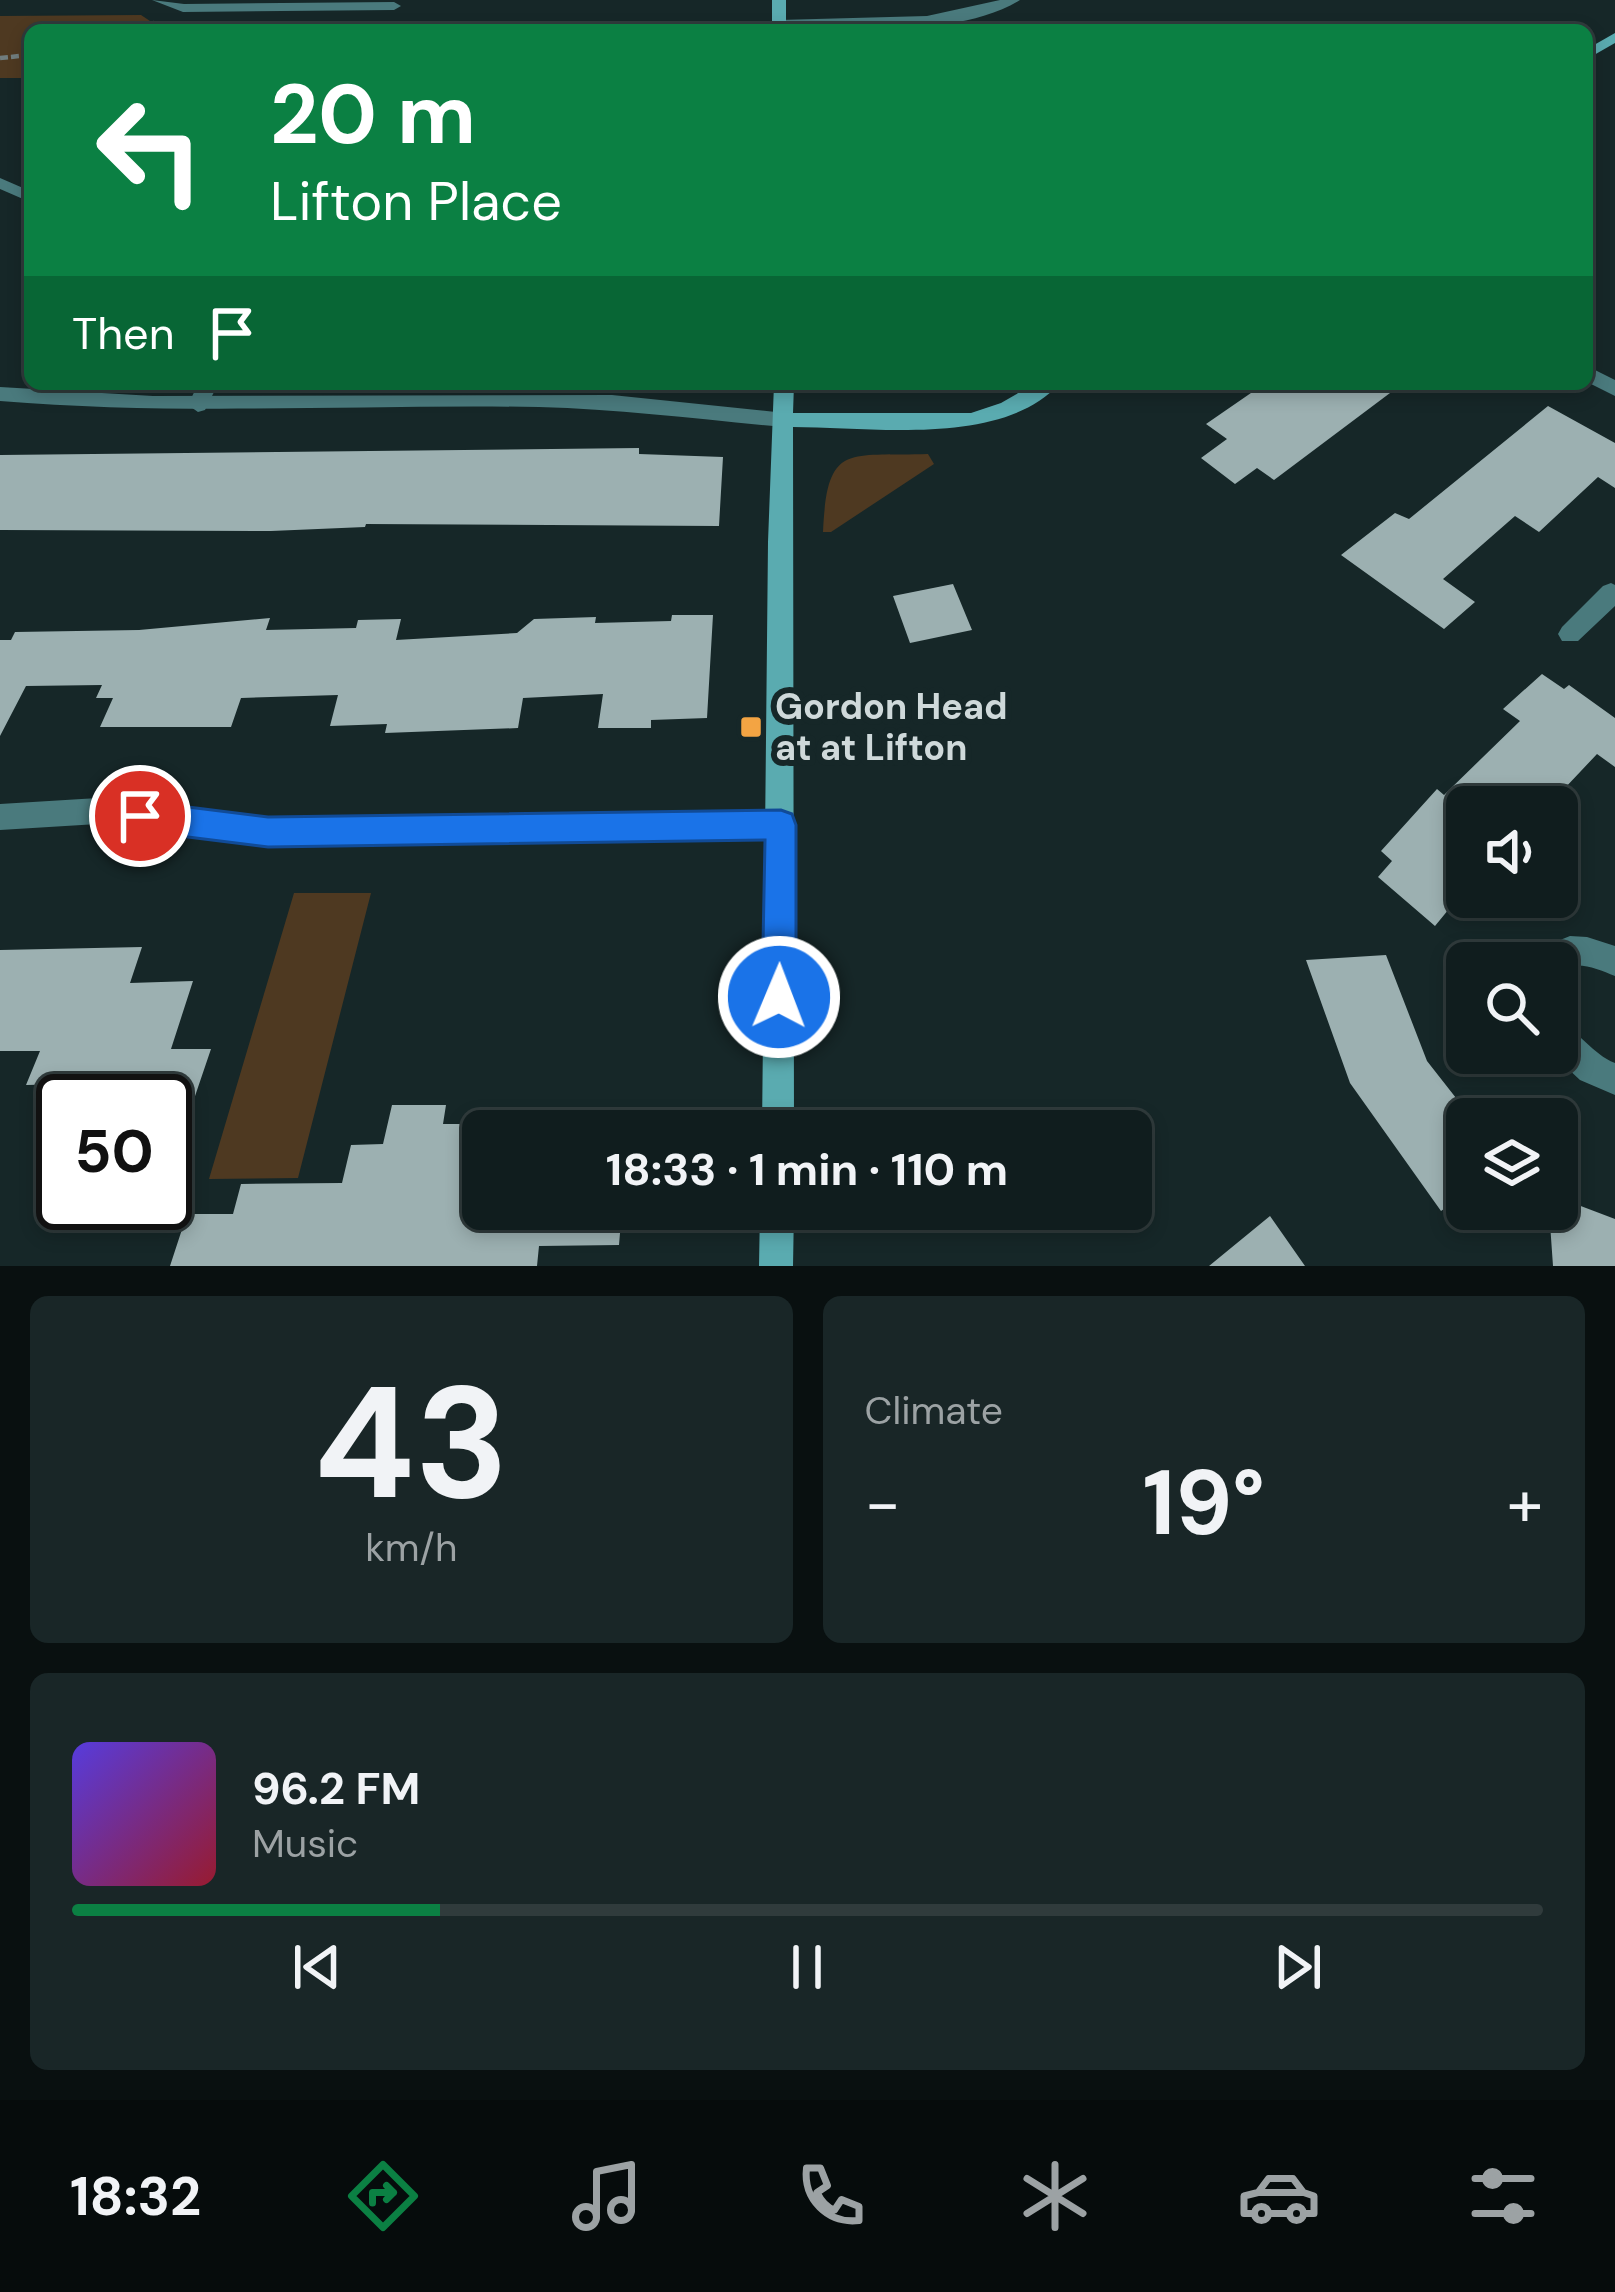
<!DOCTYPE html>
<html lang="en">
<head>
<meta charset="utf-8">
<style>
  :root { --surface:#101d1e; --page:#192627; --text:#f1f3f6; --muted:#9ca2a4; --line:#303b3c; --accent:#0b8043 }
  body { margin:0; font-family:"DM Sans",sans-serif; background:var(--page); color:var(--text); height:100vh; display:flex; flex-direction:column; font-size:45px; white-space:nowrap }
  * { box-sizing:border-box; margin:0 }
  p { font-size:39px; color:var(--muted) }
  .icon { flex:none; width:66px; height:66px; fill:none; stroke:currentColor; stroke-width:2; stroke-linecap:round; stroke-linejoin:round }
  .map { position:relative; height:1266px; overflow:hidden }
  .drawer { display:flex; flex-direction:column; gap:30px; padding:30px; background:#091010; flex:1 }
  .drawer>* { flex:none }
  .top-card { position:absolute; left:24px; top:24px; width:1569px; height:366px; border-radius:18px; box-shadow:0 6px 18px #0003,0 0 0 3px var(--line); background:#0b8043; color:#fff; overflow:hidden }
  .buttons { position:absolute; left:1446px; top:786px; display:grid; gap:24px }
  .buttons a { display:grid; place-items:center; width:132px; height:132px; border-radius:18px; background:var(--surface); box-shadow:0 6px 18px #0003,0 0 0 3px var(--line); font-size:60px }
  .speed { position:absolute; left:36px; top:1074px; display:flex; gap:24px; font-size:60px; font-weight:700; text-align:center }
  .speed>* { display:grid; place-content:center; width:156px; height:156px; border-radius:50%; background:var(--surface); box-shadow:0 6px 18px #0003,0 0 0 3px var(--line); line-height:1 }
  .speed .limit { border:6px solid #111; border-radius:18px; background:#fff; color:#111 }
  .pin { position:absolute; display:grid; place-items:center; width:102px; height:102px; color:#fff; margin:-51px; border:6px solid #fff; border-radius:50%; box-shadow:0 3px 12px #0007 }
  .me { position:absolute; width:132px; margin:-66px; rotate:1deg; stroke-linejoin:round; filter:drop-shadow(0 0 9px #0008) }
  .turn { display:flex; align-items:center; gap:42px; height:252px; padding:0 48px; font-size:54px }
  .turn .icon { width:156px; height:156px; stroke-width:2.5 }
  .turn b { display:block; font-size:84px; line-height:102px }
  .then { display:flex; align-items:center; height:114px; padding:0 48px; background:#0003; gap:24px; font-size:45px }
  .big { font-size:90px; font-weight:700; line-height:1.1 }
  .drawer .card { flex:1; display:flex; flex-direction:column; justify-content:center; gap:18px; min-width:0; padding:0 42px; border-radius:18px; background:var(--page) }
  .drawer .dial { align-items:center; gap:0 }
  .dial b { font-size:156px; line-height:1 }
  .song { display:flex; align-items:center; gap:36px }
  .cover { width:144px; height:144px; border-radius:18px; background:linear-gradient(135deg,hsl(250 70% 55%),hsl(350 70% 35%)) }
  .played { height:12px; border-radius:6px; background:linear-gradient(90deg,var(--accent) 25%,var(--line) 25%) }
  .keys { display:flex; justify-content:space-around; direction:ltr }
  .heat { display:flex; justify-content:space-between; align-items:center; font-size:66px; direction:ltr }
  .drawer .tiles { flex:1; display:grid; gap:30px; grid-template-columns:1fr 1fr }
  .card:last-child { grid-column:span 2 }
  .trip { position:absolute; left:462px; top:1110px; width:690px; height:120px; border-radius:18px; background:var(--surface); box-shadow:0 6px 18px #0003,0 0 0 3px var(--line); font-weight:700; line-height:120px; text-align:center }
  .dock { display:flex; height:192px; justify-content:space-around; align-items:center; background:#060c0c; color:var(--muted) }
  .dock .icon { width:84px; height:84px }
  .dock .selected { color:var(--accent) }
  .dock b { font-size:54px; color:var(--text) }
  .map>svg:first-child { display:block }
  .green { fill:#4e3921 }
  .building { fill:#9cb0b1 }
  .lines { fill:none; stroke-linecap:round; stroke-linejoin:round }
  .path { stroke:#707d7e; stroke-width:4.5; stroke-dasharray:8 3; stroke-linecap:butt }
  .lane { fill:#4a7a7d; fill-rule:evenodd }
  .street { fill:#4a7a7d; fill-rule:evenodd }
  .secondary { fill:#5aabb0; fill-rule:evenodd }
  .route { fill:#1a73e8; stroke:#114b97; stroke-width:3 }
  .poi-dot { fill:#f3a443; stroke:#162728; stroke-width:4.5 }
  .labels { text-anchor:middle; stroke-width:12; stroke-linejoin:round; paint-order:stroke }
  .poi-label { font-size:36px; font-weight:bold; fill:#cfd9da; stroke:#162728; text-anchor:start }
</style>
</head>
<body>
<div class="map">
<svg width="1615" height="1266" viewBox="0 0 1615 1266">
  <rect width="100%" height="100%" fill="#162728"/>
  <path class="green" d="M141,15l9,6h44l-7,9h-157v48h-30v-62z
    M928,454l6,10 -103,68h-8c4,-91 25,-75 105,-78z
    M294,893h77l-73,285 -89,1z"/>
  <path class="building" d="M1264,384h138l-128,96 -17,-12 -22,16 -34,-26 26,-19 -21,-15z
    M1548,406l67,37v45l-17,-11 -59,55 -24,-16 -72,63 32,23 -31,27 -103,-74 54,-42 14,6z
    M639,448v6l84,3 -4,69 -353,-2 -1,3 -94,4 -271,-1v-75z
    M953,584l19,46 -62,13 -17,-47z
    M672,615h41l-6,103 -56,2v8h-53l5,-34 -80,4 -5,30 -133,5 2,-9 -57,2 8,-31 -97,3 -10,29h-131l13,-29h-17l6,-13 -76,1 -26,50v-96h11l4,-8 124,-2 131,-12 -4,12 90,-2 2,-8 43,-1 -5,21 121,-7 17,-14 62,-2 -1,6 76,-2z
    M1542,674l22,15 5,-4 46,33v49l-18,-13 -50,53h-80v80l-32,39 -57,-49 14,-16 -11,-10 56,-62 7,6 76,-74 -17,-12z
    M142,947l-12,36 63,-2 -22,68h40l-18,53 -90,-1 6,-18 -83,2 14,-34h-40v-101z
    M1386,955l41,106 40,51v81l-26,18 -91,-128 -44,-123z
    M392,1105h54l-3,19h40v85h139l-3,36 -80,1 -2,20h-367l17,-52h46l8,-30 101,-1 9,-38 32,-1z
    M1557,1197l58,22v47h-62l-4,-57h8z
    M1270,1216l35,50h-96z"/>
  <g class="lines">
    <path class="path" d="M137,30l20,-8
      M0,58l30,-3"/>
    <path class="lane" d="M0,178l30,13v11l-30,-13z
      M198,384h20l-13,26 -7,2 -10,-7z"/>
    <path class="street" d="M152,0l32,4 210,-2 7,4 -7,4 -211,2z
      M1000,0h20c-61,38 -171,27 -241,28l-7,-4 7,-4 148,-4z
      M1587,366l28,14v16l-28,-14z
      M0,387l153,9 459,-1 173,18 10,7 -10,7c-82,-7 -163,-18 -246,-20 -180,-3 -359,9 -539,-6z
      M1611,583l4,2v21l-37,35h-16l-4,-7 4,-7 41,-41z
      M98,798l169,21 514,-7 10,4 4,9 -4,9 -10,4 -514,7 -169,-21 -98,6v-26z
      M1570,936l17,1 28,9v30c-19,-8 -40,-17 -58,-4v-9h-27l13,-16z
      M1557,1022c23,9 35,32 58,41v32l-35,-15 -29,-27h6z"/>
    <path class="secondary" d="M772,0h14v30h-14z
      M1615,33v10l-28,16v-10z
      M774,384h20l-1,29h178l30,-10 33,-19h25c-57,63 -188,43 -266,43l1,704h-32l6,-589z
      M760,1209h34l-1,57h-34z"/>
  </g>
  <path class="route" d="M140,801l128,16 513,-7 11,4 4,11v172l-5,12 -12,5 -12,-5 -5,-12 3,-157 -497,7 -128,-16 -11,-5 -4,-10 4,-10z"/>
  <rect class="poi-dot" x="739" y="715" width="24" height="24" rx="6"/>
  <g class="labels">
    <g class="poi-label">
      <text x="775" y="719">Gordon Head<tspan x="775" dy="41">at at Lifton</tspan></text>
    </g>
  </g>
</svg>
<div class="buttons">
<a><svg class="icon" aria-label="sound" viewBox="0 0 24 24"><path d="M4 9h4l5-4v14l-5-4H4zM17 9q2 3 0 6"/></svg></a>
<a><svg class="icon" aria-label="search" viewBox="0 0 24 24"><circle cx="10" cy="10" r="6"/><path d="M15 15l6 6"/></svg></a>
<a><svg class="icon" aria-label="layers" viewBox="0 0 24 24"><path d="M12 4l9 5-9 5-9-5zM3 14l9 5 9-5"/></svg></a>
</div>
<div class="speed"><div class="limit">50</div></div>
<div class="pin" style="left:140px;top:816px;background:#d93025"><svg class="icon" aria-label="arrive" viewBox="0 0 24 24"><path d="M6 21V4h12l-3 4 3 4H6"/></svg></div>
<svg class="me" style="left:779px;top:997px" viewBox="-20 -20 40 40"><circle r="17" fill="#1a73e8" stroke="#fff" stroke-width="3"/><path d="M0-11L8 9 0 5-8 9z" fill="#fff"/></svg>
<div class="trip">18:33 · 1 min · 110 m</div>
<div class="top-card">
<div class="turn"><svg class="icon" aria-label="left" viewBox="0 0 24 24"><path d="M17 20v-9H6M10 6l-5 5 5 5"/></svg><div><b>20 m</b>Lifton Place</div></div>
<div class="then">Then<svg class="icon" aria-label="arrive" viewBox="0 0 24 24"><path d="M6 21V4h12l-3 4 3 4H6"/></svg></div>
</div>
</div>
<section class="drawer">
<div class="tiles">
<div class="card dial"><b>43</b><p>km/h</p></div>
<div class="card"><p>Climate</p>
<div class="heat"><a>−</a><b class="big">19°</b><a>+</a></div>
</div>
<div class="card">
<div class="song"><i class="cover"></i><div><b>96.2 FM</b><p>Music</p></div></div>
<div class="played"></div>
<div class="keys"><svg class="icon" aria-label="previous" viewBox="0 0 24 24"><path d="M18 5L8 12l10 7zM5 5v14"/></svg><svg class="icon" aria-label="pause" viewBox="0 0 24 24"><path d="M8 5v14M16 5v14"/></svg><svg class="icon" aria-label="next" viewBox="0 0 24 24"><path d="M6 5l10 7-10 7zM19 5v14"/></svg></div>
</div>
</div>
</section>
<nav class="dock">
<b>18:32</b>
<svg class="icon selected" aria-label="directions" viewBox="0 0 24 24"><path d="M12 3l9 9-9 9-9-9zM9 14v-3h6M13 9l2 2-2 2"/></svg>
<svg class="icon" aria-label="music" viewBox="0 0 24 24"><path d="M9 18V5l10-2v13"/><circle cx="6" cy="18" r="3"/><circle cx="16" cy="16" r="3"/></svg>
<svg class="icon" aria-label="phone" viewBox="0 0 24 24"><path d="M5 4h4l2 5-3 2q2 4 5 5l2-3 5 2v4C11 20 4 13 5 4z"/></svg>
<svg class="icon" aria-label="climate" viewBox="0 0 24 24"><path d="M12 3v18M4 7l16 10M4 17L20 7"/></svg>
<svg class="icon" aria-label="car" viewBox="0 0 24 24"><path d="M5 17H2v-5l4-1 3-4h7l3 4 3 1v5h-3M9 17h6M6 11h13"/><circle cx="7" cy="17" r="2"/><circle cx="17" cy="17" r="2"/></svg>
<svg class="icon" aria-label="filters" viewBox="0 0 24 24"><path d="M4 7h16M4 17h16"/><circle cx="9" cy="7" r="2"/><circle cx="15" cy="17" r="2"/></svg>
</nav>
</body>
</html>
